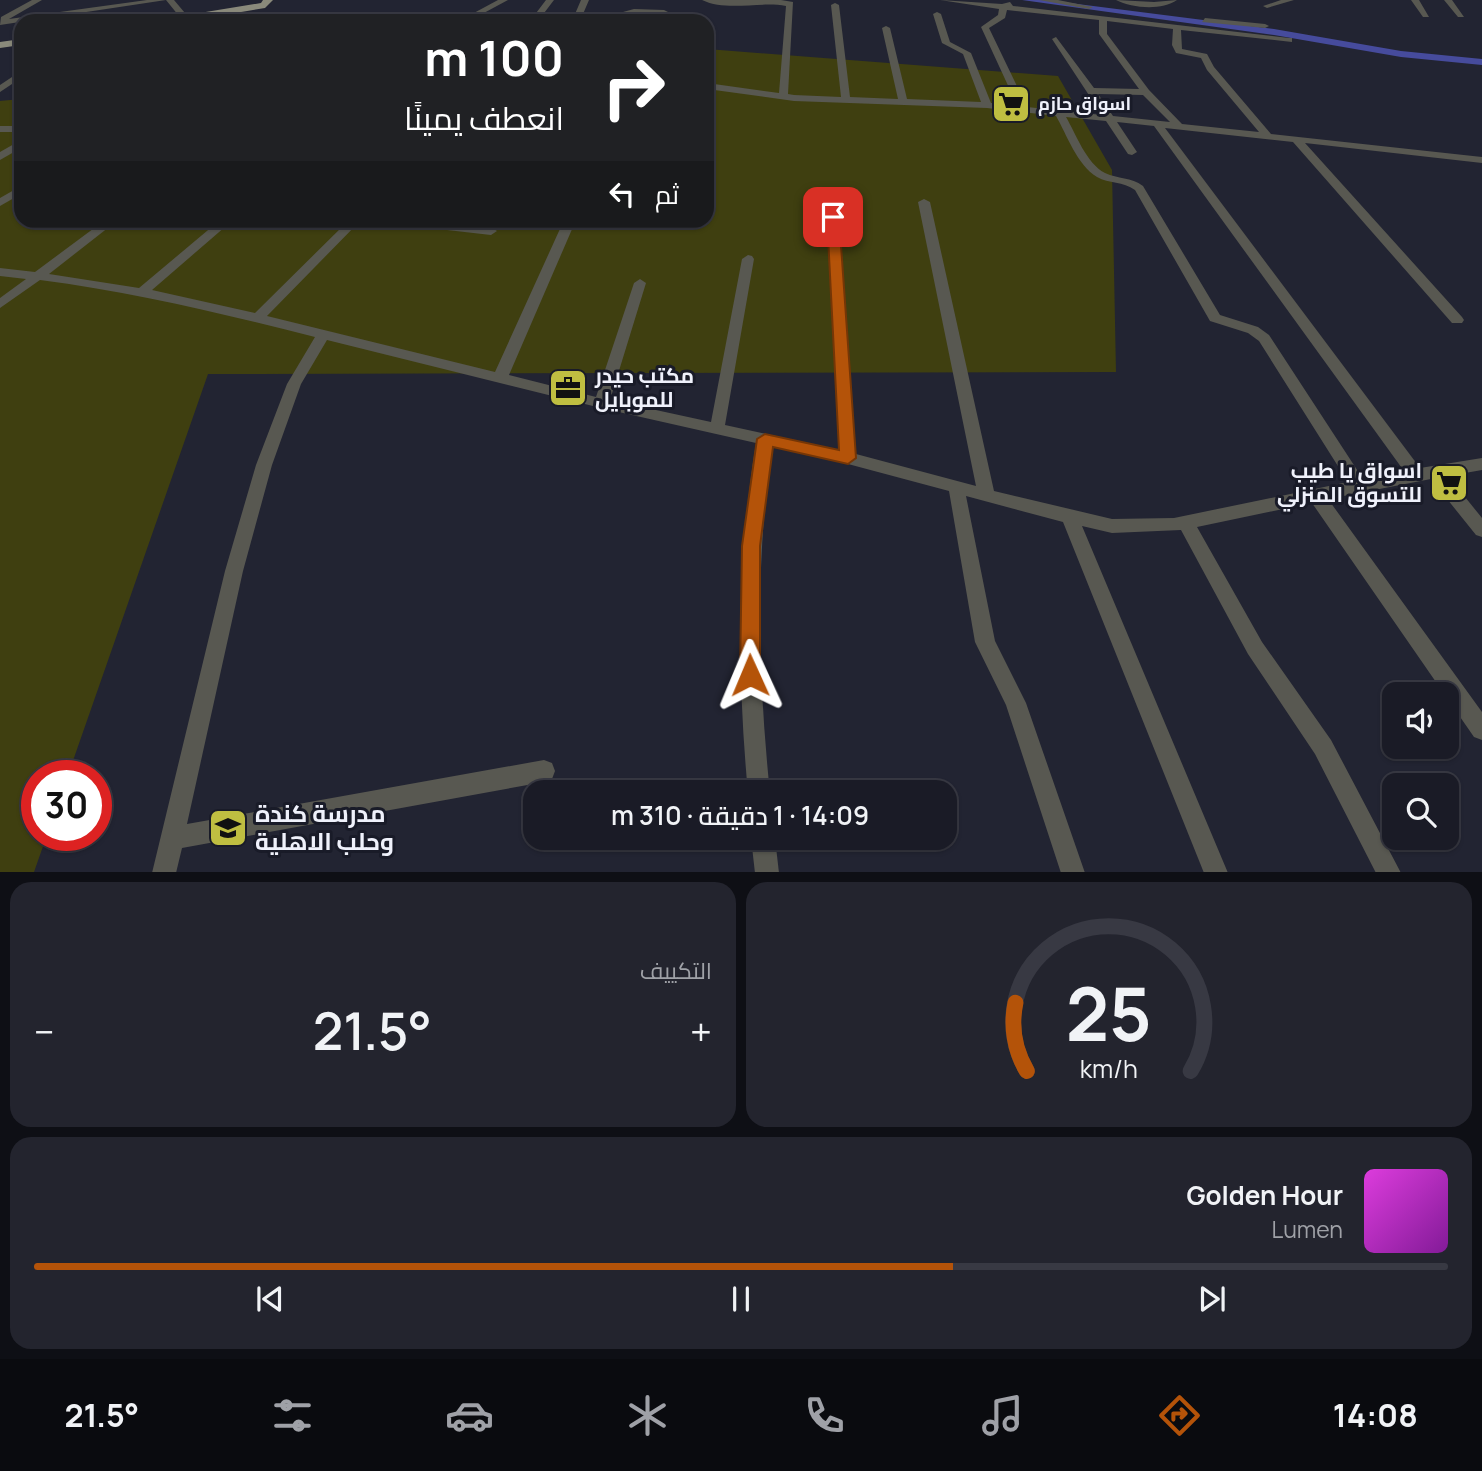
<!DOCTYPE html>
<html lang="ar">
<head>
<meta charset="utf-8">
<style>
  :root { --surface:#1a1b26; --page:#23242e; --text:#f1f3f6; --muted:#9fa1a7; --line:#383943; --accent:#b45309 }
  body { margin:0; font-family:Manrope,Cairo,sans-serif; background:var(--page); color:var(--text); direction:rtl; height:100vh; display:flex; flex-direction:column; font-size:26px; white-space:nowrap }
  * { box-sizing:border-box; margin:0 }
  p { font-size:23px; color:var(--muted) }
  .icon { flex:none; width:38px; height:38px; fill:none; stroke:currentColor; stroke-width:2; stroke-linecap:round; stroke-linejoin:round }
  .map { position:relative; height:872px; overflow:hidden; direction:ltr }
  .sheet { display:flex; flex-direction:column; gap:10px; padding:10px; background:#0e0f15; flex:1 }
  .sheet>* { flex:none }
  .guide { position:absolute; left:14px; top:14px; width:700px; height:214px; border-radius:21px; box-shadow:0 2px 5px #0004,0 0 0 2px var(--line); direction:rtl; background:#202124; color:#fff; overflow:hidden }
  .fabs { position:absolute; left:1382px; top:682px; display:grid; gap:14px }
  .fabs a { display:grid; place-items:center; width:77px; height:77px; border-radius:14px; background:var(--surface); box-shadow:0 2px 5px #0004,0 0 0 2px var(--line); font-size:35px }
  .speed { position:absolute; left:21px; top:760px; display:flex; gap:14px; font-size:35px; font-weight:700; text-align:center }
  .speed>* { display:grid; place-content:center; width:91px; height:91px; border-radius:50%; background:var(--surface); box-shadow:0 2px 5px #0004,0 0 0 2px var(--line); line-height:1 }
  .speed .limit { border:10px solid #d22; background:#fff; color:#111 }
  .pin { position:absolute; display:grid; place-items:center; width:60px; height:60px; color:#fff; margin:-30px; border-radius:14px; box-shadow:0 4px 10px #0006 }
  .me { position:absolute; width:77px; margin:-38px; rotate:359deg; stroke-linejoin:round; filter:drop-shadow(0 0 5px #0008) }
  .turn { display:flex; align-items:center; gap:24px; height:147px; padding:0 35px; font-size:32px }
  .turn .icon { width:91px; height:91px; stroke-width:2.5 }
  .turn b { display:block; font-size:49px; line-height:60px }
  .then { display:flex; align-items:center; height:66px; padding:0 35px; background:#0003; gap:14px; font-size:26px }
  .big { font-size:52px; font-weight:600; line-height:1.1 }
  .sheet .widget { flex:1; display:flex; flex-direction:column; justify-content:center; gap:10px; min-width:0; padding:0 24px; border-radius:21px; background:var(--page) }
  .sheet .dial { align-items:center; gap:0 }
  .dial svg { height:182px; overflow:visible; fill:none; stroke:var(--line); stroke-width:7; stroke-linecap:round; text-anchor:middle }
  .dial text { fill:var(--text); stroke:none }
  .song { display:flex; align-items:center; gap:21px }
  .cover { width:84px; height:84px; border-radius:10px; background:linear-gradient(135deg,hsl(300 70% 55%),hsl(290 70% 35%)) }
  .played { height:7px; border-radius:4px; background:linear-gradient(90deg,var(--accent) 65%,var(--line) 65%) }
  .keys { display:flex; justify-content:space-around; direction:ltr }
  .heat { display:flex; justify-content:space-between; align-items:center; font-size:38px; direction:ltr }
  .sheet .tiles { flex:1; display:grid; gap:10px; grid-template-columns:1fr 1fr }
  .widget:last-child { grid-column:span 2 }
  .trip { position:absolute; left:523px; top:780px; width:434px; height:70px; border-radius:21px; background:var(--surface); box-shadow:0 2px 5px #0004,0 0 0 2px var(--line); font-weight:600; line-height:70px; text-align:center; direction:rtl }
  .dock { display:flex; height:112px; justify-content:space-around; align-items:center; background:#0a0b0f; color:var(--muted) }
  .dock .icon { width:49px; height:49px }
  .dock .current { color:var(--accent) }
  .dock b { font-size:32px; color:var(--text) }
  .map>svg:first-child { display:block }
  .green { fill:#3f3f10 }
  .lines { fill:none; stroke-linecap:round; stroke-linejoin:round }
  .canal { fill:#464b9c; fill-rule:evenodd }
  .minor { fill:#585851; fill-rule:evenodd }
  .major { fill:#8a8a7b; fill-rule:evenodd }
  .route { fill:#b45309; stroke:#753606; stroke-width:2 }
  .labels { text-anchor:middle; stroke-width:6; stroke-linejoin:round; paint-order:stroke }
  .far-poi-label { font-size:18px; font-weight:bold; fill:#eff1fb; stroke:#191b28; text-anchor:start }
  .poi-label { font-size:21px; font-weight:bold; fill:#eff1fb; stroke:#191b28; text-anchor:start }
  .near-poi-label { font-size:24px; font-weight:bold; fill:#eff1fb; stroke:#191b28; text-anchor:start }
</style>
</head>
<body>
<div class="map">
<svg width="1482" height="873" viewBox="0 0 1482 873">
  <rect width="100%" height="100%" fill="#222432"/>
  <path class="green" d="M707,49l351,27 54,94 4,202 -908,2 -140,401h-31v60h10l-13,37h-34v-771l21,-2v121h686z"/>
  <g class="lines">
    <path class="canal" d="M1022,0h24l228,29 127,22 81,8v6l-81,-8 -127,-22z"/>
    <path class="minor" d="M32,0h10l-33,19 138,-19h27l16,19 -7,2 -17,-21 -166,25 1,-8z
      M498,0h10l-39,21h-10z
      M546,0h8l-16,21h-8z
      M581,0h8l-9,21h-8z
      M702,0h79l12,2 -5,92 6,1 47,2 -10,-92 4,-2 4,2 11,92 48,2 -16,-71 4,-2 4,2 17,71 74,3 -18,-48 -21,-11 -9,-29 4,-2 4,2 9,28 21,11 20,50 26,2 -36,-78 17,-12 1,-6 -59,-9 62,4 8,-2 3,4 276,32h3v4l-111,-12 1,19 25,5 7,13 57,67 211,23v6l-177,-20 157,174 2,3 -2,3h-10l-159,-181 -128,-14 255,340 62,-10v12l-34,6 34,42v19l-6,-2 -45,-56 -103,20 154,213v28l-8,-3 -162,-234 -115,24 65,115 69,98 70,133h-25l-61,-119 -67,-100 -67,-124 -69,3 -30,-7 146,347h-24l-141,-351 -97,-26 29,145 31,62 59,170h-24l-55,-168 -31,-63 -26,-151 -101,-27 -76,-17c-17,115 -14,230 -2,346h-22c-11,-118 -11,-233 8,-350l-155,-35 -274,-68 -26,44 -29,81 -29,106 -56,253 357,-64 8,3 3,8 -3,8 -8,3 -362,66 -6,25h-24l73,-302 31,-106 31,-81 28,-47c-91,-23 -181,-45 -275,-57l-40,28v-10l26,-19 -26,-3v-8l35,4 70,-52h13l-69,54 90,14 81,-68h13l-81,70 103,23 94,-93h12l-94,96 228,56 69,-152h12l-67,155 87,22 38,-114 6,-4 6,4 -36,117 101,22 31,-163 6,-4 4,1 2,3 -29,166 115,25 -13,-233 2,-2h8l19,239 120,32 -58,-284 6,-3 6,3 64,289 118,28 62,-1 174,-36 -89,-141 -11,-8 -38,-12 -75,-131c-12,-9 -26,-6 -38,-13 -20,-12 -30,-42 -41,-61l-69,-8 -193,-7 -87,-12v-6l72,10 7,-87c-26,-5 -59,6 -84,-6zM1007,10l92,10v14l40,55 -45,-1 -38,-51 -4,2 50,76 -75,-8 -38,-79 16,-10zM1107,21l66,8 -1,16 4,8 25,5 6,12 52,62 -77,-8 -33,-34 -42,-56zM1098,94l45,1 27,27 -57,-6zM1066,117l40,4 22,33 4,1 5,-3 -20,-30 37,4 250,345 -41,8 -94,-144 -11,-8 -38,-12 -77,-129c-12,-9 -25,-7 -38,-13 -19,-10 -29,-39 -39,-56z
      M1039,0h19l35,7 -4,2z
      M1116,0l38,2 23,-2c-16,11 -45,8 -61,0z
      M1281,0h13l-27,8 -4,-2z
      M1411,0h8l10,17h-6z
      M1444,0h8l12,17h-6z
      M634,9l30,1 4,2 -4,2 -35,1 -2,6h-8l4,-9z
      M1205,18l60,6 4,2 -4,2 -63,-6z
      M21,71v7l-21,14v-7z
      M0,126h21v6h-21z
      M21,140v8l-21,12v-8z
      M21,186v8l-21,12v-8z
      M389,220h40l62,7 6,4 -6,4 -97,-11z
      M751,838h24l4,35h-24z"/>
    <path class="major" d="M263,0h10l-8,8 -77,13h-24l5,-3 92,-15z
      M21,39v6l-21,3v-6z"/>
  </g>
  <path class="route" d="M833,213l6,4 17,241 -8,6 -75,-17 -13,99v129l-3,6 -7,3 -7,-3 -3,-6 2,-129 15,-107 8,-5 74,16 -12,-233z"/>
  <defs>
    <symbol id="supermarket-square" viewBox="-11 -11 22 22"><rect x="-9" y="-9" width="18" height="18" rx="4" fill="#bfbe41" stroke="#191b28"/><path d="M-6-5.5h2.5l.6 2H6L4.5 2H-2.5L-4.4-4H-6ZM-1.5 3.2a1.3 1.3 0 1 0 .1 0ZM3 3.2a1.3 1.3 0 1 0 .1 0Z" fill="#111"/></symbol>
    <symbol id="office-square" viewBox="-11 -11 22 22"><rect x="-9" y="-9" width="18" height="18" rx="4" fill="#bfbe41" stroke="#191b28"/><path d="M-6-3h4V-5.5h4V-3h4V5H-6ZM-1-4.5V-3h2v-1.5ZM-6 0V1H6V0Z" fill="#111"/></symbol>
    <symbol id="school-square" viewBox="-11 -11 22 22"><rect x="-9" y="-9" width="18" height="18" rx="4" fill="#bfbe41" stroke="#191b28"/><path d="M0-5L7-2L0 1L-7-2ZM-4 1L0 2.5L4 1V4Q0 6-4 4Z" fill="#111"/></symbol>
  </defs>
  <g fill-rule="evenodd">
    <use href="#supermarket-square" x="989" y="82" width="44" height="44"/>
    <use href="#office-square" x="546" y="366" width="44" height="44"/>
    <use href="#supermarket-square" x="1427" y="461" width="44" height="44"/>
    <use href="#school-square" x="206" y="806" width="44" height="44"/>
  </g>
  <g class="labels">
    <g class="far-poi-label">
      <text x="1038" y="110">اسواق حازم</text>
    </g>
    <g class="poi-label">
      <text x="595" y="383">مكتب حيدر<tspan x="595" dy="24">للموبايل</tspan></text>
      <text x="1422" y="478" text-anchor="end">اسواق يا طيب<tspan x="1422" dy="24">للتسوق المنزلي</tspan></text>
    </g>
    <g class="near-poi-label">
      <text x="255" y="822">مدرسة كندة<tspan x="255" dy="28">وحلب الاهلية</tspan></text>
    </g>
  </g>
</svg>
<div class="fabs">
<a><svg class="icon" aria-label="sound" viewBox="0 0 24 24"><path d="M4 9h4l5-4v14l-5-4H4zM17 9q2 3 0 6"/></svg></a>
<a><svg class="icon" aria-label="search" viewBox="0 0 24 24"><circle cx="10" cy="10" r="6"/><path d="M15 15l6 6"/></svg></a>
</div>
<div class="speed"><div class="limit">30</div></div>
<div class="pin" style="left:833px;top:217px;background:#d93025"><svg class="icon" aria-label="arrive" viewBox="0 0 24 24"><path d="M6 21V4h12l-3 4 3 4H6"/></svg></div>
<svg class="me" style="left:750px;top:675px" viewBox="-20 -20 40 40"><path d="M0-17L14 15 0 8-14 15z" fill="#b45309" stroke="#fff" stroke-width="4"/></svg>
<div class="trip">14:09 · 1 دقيقة · 310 m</div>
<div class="guide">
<div class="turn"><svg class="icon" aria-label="right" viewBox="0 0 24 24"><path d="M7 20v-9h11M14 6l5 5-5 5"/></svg><div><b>100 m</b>انعطف يمينًا</div></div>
<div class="then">ثم<svg class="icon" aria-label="left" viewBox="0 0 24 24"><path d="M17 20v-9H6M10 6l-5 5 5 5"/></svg></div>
</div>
</div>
<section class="sheet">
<div class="tiles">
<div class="widget dial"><svg viewBox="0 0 100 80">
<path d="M14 69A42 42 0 1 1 86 69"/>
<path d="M14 69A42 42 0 0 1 9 39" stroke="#b45309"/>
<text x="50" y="56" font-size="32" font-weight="700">25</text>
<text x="50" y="72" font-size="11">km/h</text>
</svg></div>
<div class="widget"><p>التكييف</p>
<div class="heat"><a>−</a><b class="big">21.5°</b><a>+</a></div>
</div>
<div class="widget">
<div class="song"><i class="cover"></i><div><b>Golden Hour</b><p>Lumen</p></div></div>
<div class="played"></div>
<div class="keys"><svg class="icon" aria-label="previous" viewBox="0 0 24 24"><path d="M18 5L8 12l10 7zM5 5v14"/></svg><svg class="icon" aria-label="pause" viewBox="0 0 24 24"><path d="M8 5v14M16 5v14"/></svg><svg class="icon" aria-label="next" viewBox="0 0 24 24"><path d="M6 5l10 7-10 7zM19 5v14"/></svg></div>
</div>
</div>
</section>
<nav class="dock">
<b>14:08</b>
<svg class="icon current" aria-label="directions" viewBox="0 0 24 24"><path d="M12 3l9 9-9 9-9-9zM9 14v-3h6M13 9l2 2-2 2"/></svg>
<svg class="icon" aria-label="music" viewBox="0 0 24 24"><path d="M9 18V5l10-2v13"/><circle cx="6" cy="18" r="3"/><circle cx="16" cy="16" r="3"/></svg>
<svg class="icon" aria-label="phone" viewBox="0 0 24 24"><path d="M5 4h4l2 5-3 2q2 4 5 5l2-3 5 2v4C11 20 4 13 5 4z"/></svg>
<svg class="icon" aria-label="climate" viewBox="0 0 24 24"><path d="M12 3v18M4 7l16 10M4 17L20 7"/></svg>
<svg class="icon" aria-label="car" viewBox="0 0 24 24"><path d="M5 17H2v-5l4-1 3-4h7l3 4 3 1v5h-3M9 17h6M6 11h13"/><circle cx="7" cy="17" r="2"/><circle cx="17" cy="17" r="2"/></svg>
<svg class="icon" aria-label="filters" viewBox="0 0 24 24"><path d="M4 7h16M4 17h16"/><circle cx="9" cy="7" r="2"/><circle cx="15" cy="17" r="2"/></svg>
<b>21.5°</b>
</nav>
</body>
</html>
